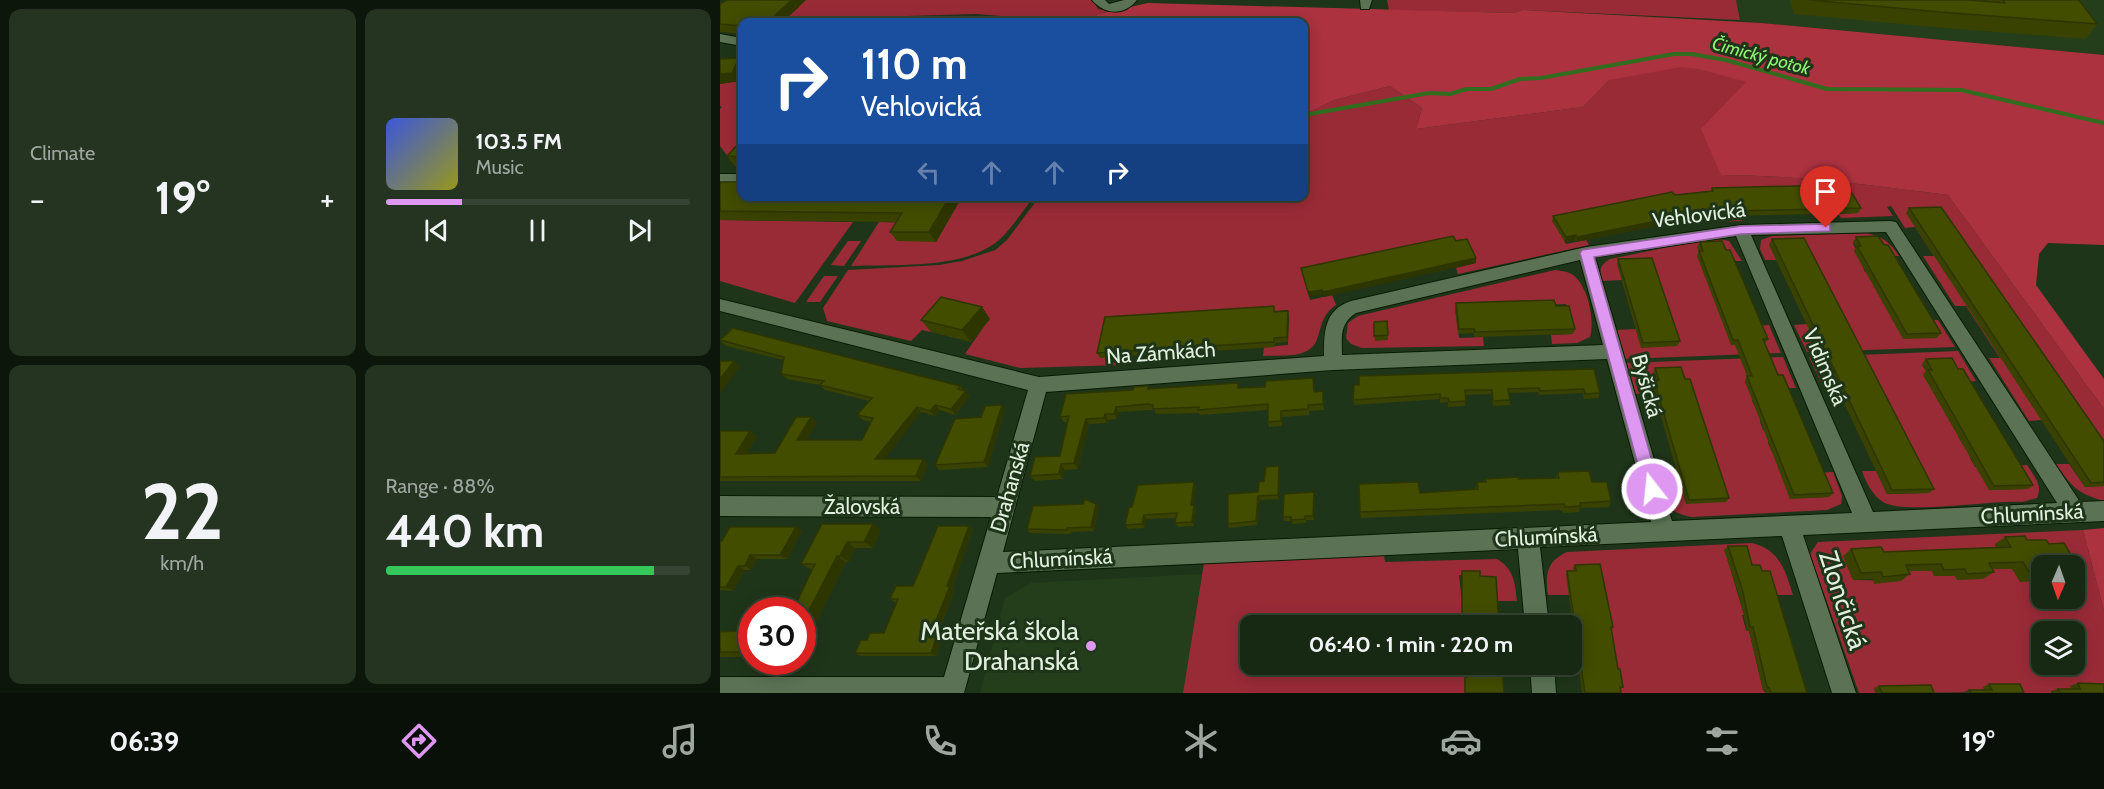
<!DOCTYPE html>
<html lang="en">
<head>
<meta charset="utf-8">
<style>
  :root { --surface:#172813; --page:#243421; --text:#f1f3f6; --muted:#9ea6a0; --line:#364433; --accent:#de98f2 }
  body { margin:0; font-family:Cabin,sans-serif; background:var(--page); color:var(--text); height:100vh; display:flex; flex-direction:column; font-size:22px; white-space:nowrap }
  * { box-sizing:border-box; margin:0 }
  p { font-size:20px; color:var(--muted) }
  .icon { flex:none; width:33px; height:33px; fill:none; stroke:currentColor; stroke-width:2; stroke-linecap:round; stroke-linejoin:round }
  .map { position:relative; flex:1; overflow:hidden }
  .drawer { display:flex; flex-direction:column; gap:9px; padding:9px; background:#0d160a; width:720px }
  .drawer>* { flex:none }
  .banner { position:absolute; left:18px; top:18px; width:570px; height:183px; border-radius:12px; box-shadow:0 3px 15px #0003,0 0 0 2px var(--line); background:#1a4fa0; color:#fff; overflow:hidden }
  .needle { width:39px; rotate:182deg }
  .controls { position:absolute; left:1311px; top:555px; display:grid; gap:12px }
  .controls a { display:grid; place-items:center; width:54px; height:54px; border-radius:12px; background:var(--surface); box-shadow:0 3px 15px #0003,0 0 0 2px var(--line); font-size:30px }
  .speed { position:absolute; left:18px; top:597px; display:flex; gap:12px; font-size:30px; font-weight:700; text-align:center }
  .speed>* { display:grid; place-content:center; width:78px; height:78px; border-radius:50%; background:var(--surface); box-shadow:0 3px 15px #0003,0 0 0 2px var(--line); line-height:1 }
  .speed .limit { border:9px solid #d22; background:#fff; color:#111 }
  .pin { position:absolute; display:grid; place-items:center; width:51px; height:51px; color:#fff; margin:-62px -26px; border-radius:50% 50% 50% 0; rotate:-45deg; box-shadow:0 0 6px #0007 }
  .pin .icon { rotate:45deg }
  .me { position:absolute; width:66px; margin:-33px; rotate:344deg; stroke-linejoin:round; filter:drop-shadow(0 0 4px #0008) }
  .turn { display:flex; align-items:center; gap:21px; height:126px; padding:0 24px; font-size:27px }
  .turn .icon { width:78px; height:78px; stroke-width:2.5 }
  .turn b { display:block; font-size:42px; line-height:51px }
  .lanes { display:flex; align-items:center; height:57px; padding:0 24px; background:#0003; justify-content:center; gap:30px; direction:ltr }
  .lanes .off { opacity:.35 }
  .big { font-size:45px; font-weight:700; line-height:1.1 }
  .drawer .card { flex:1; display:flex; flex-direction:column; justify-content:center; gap:9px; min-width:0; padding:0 21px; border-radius:12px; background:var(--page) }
  .drawer .dial { align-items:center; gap:0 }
  .dial b { font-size:78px; line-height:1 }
  .song { display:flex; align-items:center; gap:18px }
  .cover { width:72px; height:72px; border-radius:9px; background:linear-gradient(135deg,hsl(230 70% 55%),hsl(60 70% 35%)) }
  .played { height:6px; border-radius:3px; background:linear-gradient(90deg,var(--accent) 25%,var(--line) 25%) }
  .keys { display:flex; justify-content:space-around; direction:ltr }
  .heat { display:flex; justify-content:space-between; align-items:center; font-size:33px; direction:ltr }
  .charge { height:9px; border-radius:4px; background:linear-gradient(90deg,#34c759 88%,var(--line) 0) }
  .drawer .tiles { flex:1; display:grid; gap:9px; grid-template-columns:repeat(2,1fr) }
  .trip { position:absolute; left:520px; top:615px; width:342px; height:60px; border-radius:12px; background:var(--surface); box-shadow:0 3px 15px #0003,0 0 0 2px var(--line); font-weight:700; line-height:60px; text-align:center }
  .menu { display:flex; height:96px; justify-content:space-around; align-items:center; background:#091008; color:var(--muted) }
  .menu .icon { width:42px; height:42px }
  .menu .active { color:var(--accent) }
  .menu b { font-size:27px; color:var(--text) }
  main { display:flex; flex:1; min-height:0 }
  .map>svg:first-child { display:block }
  .built { fill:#243e1c }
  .green { fill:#992b37; fill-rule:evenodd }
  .forest { fill:#ac3240 }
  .water { fill:#326c1e }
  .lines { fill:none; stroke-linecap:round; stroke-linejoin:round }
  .stream { stroke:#326c1e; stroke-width:4 }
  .minor-casing { stroke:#081c03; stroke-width:2 }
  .minor { fill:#5b7354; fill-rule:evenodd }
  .wall { fill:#394200 }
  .shaded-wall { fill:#2e3600 }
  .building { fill:#424d00; stroke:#2e3600; stroke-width:1.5 }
  .route { fill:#de98f2; stroke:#90639d; stroke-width:1.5 }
  .poi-dot { fill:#de98f2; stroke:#1f3519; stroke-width:2 }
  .labels { text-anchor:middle; stroke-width:6; stroke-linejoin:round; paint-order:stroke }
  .far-water-label { font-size:18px; font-style:italic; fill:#92f375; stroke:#1f3519 }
  .street-label { font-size:21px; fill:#e1efde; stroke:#1f3519 }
  .near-street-label { font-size:26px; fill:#e1efde; stroke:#1f3519 }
  .near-poi-label { font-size:26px; fill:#e1efde; stroke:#1f3519; text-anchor:end }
</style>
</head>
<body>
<main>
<section class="drawer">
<div class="tiles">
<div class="card"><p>Climate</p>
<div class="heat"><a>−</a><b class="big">19°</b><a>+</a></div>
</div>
<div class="card">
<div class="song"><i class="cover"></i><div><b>103.5 FM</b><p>Music</p></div></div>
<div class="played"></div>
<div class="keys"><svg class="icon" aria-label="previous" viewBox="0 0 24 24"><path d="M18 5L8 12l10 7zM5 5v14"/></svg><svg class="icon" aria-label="pause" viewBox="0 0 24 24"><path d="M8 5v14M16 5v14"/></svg><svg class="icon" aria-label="next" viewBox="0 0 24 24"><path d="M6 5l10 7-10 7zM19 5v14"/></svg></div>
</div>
<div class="card dial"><b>22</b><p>km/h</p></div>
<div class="card"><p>Range · 88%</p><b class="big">440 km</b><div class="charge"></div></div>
</div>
</section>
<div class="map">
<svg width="1384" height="693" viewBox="0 0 1384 693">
  <rect width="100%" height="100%" fill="#1f3519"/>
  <path class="built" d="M1016,0h368v55l-363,-34z
    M482,574l-19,119h-203l25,-95 26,-15z"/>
  <path class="green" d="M74,0h300l4,9 11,2 -11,3 -9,8h-42v-2l-70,-6 -107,3 -37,5h-51l17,-15z
    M667,0h349l4,20 -217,-10 -10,3 -124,-3z
    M981,46l245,118 -225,11c76,0 152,11 227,20l156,214v45l-63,-34 -12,1 -40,-63h11l-34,-52h-11l-32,-50h11l-28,-43 9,14 -10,1 -14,-22 -4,1 6,9 -52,2 -3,-4 20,-1 -148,-19 9,23 22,-1 1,5 -31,1 -15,-24 -143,23 13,23 20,-4 3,5 -131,29 -2,-6 20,-5 -13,-24 -161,34 8,27 22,-5 4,10c-24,16 -9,40 -34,48 -11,4 -27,2 -39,3l1,-9 24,-2v-35l-180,12 16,34 -2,9 -102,3 -55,-14 24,-35 -38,-9 -20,22 -9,-2 -11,11 -84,-20 -4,-13 25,-38 91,-5 23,-4 33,-11 -2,2 14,-12 32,-43 265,-1v-81l30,-15 56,-14 32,22 -6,21 167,-22 26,-27z
    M22,73v85l-7,8 -15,-20v-37l2,-2 -2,-1v-22l18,-3z
    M242,197h20l15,6h11l26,-6c-11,13 -22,31 -35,43 -35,30 -105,24 -148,26l28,-44 30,1 27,19z
    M0,220l133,2 -58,81 -75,-22z
    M1147,233c16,4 23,9 32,23h-11l-35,-13 12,29h5l4,16h5l4,16h5l5,17 45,-1 17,27 -148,5 -13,-27 13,-1 8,17 -45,-96 7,15h-12l-5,-11 1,-9 11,-4z
    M993,238l16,3 13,20h-12l-29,-5 4,21h4l44,49 16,-1 12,28 -157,6 -8,-29 20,-1 -14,-49 -20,1c-3,-12 -2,-16 8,-22z
    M128,241h13l-17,25 -13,-1z
    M835,270c6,1 13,1 18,5 15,11 22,45 17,62l-13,6 -25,1 -1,-9 22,-1 -7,-30 -111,4 4,30 24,-1 1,9 -122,2 -11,-4 -5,-6 2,-15 10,-7z
    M104,276h14l-18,26h-14z
    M1238,351l18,30 -13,1 -41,-17 6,9 -4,1 4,8h5l6,20 5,-1 2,13 5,8h5l2,13 5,9h5l2,13 5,9h6l8,23 38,-1 -19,-23 19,-1c7,11 16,20 10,33l-15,4c-32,-2 -116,13 -139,0 -11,-7 -17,-20 -21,-31h14l11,23 42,-1 -102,-127 9,20 -13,1 -14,-30z
    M1063,357l13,31h-13l-38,-7 3,8h5l-1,12 4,8h4v13l3,8h5v13l4,9h5v13l4,9h5v14l4,10 39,-1 -15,-24 19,-1 9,24 -1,8 -14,6 -136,7c-26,-6 -25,-13 -33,-37l27,-1 -28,-94h-5l3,8 -21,1 -9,-31z
    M1336,464h13l16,23 19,-1v15c-26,-7 -33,-15 -48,-37z
    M1363,530l21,81v82h-88l-32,-6 1,5 -87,1 -24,-4 2,4h-17l-49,-139 8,-12zM1275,545l69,21h10v32h-32l-1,-17 -35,-16zM1125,560l55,21 -47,-1zM1322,632h32v32h-32z
    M1032,543c28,7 33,27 41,52h-20l-48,-44 19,64h-2l4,15 3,1 14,59 3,3h-147l-45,-119 -5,21h-21c-3,-21 -1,-34 19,-43z
    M664,555l1,7 112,-3c17,10 18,24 20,42h-21l-21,-26h-16l5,46 -3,1v3l-210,1v38l215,1 -1,28h-282l21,-130z"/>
  <path class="forest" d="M428,3l365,10 10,-3 238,13 343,32v190l-56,-2 -9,11 -3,31 68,94v30l-156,-214c-75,-9 -151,-20 -227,-20l-20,-46 45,-47 -47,-13 -18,-2 -72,13 -26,27 -167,22 6,-21 -32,-22 -56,14 -30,15v-93h-215l9,-8z
    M1384,528v83l-21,-81z"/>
  <path class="water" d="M252,16l75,5 -184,1 6,-4z"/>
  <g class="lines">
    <path class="stream" d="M584,115l125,-22 21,1 17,-5h24l29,-10 21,-1 133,-24h17l35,6 101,29 134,1 143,33"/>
    <defs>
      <path id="minor" d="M372,0h13l4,4 15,-4h13c-13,16 -32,15 -45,0z
        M640,0h12l-3,9h-8z
        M0,34l22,4v8l-22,-4z
        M0,174h22v10h-22z
        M1170,221l6,1 184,280 24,-1v20l-301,14 53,158h-24l-50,-157 -242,11 9,79h-24l-7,-77 -521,24 -33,120h-244v-16h224l47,-160 -271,-1v-20l277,1 31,-107 -308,-79v-12l319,78 285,-21c0,-24 0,-46 27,-55l235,-54 155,-22zM1166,232l171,271 -184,9 -122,-277zM1016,236l116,277 -180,8 -77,-264zM860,260l23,85 -261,10c0,-18 -3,-31 14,-42zM887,359l44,163 -648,30 43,-160 287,-22z
        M810,664h24l2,29h-24z"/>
    </defs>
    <use href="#minor" class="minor-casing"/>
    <use href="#minor" class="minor"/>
  </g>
  <path class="wall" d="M7,0h79l-24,22h-40v12l-22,-2v-28z
    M1070,0h177l20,2 -1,-2h93l18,24 -11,15 -153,-12 -139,-13z
    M22,140v26h-7l-8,-10z
    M0,182l242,14 -26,46 -39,-1 -7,-9 6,-10 -176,-2z
    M992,188l128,2 21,18 -3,5 -128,3 -1,-2h-14l-139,28 -1,-2 -10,2 -13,-21 1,-5 122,-21 36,-4z
    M1189,208l195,233v45l-19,1 -179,-274z
    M1136,237l28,8 57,88 -4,5 -34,1 -49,-88 2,-4 -3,-5z
    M1052,239l162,250 -5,4 -42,1 -118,-249z
    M980,242l26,8 42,89 -3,4 13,32 55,118 -4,4 -39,2 -45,-118 2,-5 -12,-31h-4l-34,-89 2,-5 -2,-4z
    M898,259l62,82 -3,5 -36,2 -24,-84z
    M736,303l100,3 19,23 -2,5 -99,3v-4l-16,1 -3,-26z
    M555,312l14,4 -1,26 -13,1v4l-175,11 -3,-5z
    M270,319l-19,23 -40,-10 -10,-12z
    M667,321l1,19 -13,1 -1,-19z
    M0,341l240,45 10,10 -15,19 -15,-5 -5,6 -14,-4 -37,47 44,5 -7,17h-201v-50h30l7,6 -11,17 29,-1 36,-36 6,6 -11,17h56l9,-18 -8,-2 -6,-5 12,-14 -44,-11 -5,-5 -33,-6 -6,-5 2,-14 -57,-14z
    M1206,359l107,126 -5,4 -39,1 -66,-115 3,-4 -4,-7z
    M935,368l30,11 44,119 -3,4 -40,2 -34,-119 2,-5h1l-2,-7z
    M874,369l6,24 -2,5 -14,1 -1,-6 -44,2 -1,-3 -29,1 1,7v5l-17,1 -2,-12 -26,1v11l-17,1v-5l-8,1v-4l-86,6 -1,-5z
    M594,383v9l9,4 1,14 -15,1v4l-27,2v9l-13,1 -1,-5v-12l-68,5 -1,-2 -43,1 -2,-4h-3l-32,2 -2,7 -9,1 -1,3 -18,1 -11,45 -13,1 -2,9 -28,2 -5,-5 30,-20 7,-34h-3l-4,-5 73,-27 16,-1 91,-1z
    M285,409l-17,58 -49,3 -4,-5 46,-48z
    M560,470l-1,29 -19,1 -3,25 -28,3 -1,-4 30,-32 6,-11z
    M838,472l34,10 19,19 -2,6 -29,1 -1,4 -16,1 -1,-3 -201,8 -1,-6 116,-23 1,-7h8v-3h33l38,-1z
    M476,487l-3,18 3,4 -2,17 -16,1 -3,-4 1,-5 -30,1 -1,9 -17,1 -3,-4 7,-18z
    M595,496l-1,24h-8v3l-14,1v-3h-8l-1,-4z
    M376,504l3,4 -5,23 -23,1 -1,2 -40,-1 -3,-4z
    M153,524l8,6 -8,18h-18l-6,14h-3l-44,88v-40l11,-40 -12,-6z
    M249,526l4,4 -21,58 3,2 -16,40 5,3 -8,23h-75l-6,-3 12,-13 17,-7 12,-30 -6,-4 23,-13z
    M82,531l-15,28h-30l-6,11h-6l-12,21 -13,-1v-49z
    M1305,536l2,4h19l3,4 15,-1 18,30 -8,4v-11h-32v15l-22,1 -8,-13h-20l2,3 -11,7 -26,1 -2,-4h-21l-2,-5h-23l1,3 -9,7 -27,3 -1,-5 -20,1 -10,-24 8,-7 30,-2 3,5 113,-5 -2,-3 10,-7z
    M1008,546l34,25 45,122h-41l-1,-3h-2l-14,-59h-2l-8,-36 -15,-45z
    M855,565l38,62 -2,3 7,39 5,18 -2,2v4h-39l-16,-119 1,-3h7l-1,-3z
    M32,630v27h-32v-25z
    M1358,683l26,10h-53v-2l7,-2h13l-1,-3z
    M1269,684l35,9 -61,-1 6,-2h15l-1,-3z
    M1159,686l55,7h-58l-2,-5z"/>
  <path class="shaded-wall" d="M72,0h14l-24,22h-4l-3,-7z
    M19,58l3,5v10l-3,8 -19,3v-10z
    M230,196h12l-26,46 -7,-10z
    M997,209l-2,5 -139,28 1,-5z
    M856,235l-1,5 -10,2 1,-5z
    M756,258v5l-152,34 -1,-5z
    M602,290v5l-13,2 -1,-5z
    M262,307l8,12 -19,23 -9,-12z
    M568,311l1,5 -1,26 -1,-5z
    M14,361l6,6 -20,26v-14z
    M246,391l4,5 -15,19 -4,-6z
    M215,405l5,5 -5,6 -5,-5z
    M282,405l3,4 -17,58 -4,-5z
    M197,407l4,5 -40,52 -6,-5z
    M396,407l3,5 -2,7 -3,-5z
    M385,414l3,6 -1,3 -3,-5z
    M91,417l6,6 -14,23 -6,-6z
    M366,419l3,5 -11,45 -4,-6z
    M30,431l7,6 -14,22 -7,-5z
    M203,459l5,5 -7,17 -5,-5z
    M341,464l4,6 -2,9 -4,-5z
    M559,466l1,4 -1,29 -1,-4z
    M474,482l2,5 -3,22 -2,-4z
    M594,492l1,4 -1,24 -1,-4z
    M538,496l2,4 -3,25 -1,-4z
    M376,504l3,4 -5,23 -3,-4z
    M474,505l2,4 -2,17 -2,-4z
    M424,515l2,4 -1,9 -3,-4z
    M153,524l8,6 -8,18 -9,-6z
    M249,526l4,4 -21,58 3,2 -18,43 -5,-3z
    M76,527l6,4 -15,28 -7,-4z
    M127,542l8,6 -6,14 -9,-6z
    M30,555l7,4 -6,11 -6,-4z
    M117,556l9,6 -44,88v-26z
    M18,566l7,4 -12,21 -7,-4z
    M219,630l5,3 -8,23 -5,-3z"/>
  <path class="building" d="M7,0h65l-17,15 5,5 -2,2h-36v4l-22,-2v-20z
    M1089,0h158l38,3 -2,-3h76l18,24 -156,-12z
    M19,58l-7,15 -12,1v-15z
    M22,140v17l-15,-1z
    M0,182h22v14h208l-21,36h-39l12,-19 -182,-2z
    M1117,185l3,5h10l11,18 -129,3 -1,-2h-14l-140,28 -1,-2 -10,2 -13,-21 119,-24 3,3 38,-4 -1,-3z
    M1221,207l163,234v41l-13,1 -182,-275z
    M733,236l3,5 11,-2 9,19 -153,34 -1,-2 -14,2 -7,-24z
    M1158,236l6,9h4l53,88 -34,1 -50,-88h4l-5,-9z
    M1084,238l130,251 -42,1 -120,-251z
    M1002,241l4,9h4l38,89h-5l15,36h5l50,118 -39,2 -47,-119h5l-14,-36h-5l-34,-89h4l-3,-9z
    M932,258l28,83 -37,2 -25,-84z
    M221,297l41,10 -20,23 -41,-10z
    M834,300l2,6h13l6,23 -100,3 -1,-3h-15l-3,-26z
    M554,306v6l14,-1 -1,26 -13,1v4l-177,11 8,-36z
    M667,321l1,14 -14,1v-14z
    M13,328l227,58 -2,3 8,2 -15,18 -16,-4 -5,6 -13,-4 -42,52h48l-7,17 -196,1v-46h30l-14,23 39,-1 21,-36h15l-14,23h65l11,-22 -16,-3 15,-17 -52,-13 4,-4 -43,-7 3,-17 -64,-17z
    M1232,358l6,11h5l70,116 -39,1 -66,-116h4l-6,-11z
    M0,361h14l-14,18z
    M961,367l4,12h5l39,119 -40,2 -35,-120h5l-4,-12z
    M874,369l6,24 -15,1 -1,-5 -44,2 -1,-3 -31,1 2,11 -17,1 -1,-11h-27l1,11 -17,1 -1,-4h-8v-4l-87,6 1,-15h5v-9z
    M593,378l1,14 9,-1v13l-15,1v4l-27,2v10l-13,1v-18l-70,6 1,-3 -46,2v-4l-5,-1 -32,3 -2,7h-9l-1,4 -18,1 -12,44 -13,1 -2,10 -29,2 5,-19 25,-1 9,-40 -9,1 6,-23 67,-4 1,-3 14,-1v3l90,-6v5l27,-1 1,-6z
    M282,405l-18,57 -49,3 20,-46 26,-2 4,-11z
    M559,466l-1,29 -20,1 -2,25 -28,3v-30l30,-2 1,-10 5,-1 2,-14z
    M869,471l3,11h15l4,19 -31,2 1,3 -16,1 -1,-3 -204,8 -1,-28 59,-2 2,11 58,-4 -1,-7h9l-1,-3 33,-2v2l41,-1 -1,-6z
    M474,482l-3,23h3l-2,17 -17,1 2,-10 -33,2 -2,9 -17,1 4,-18h3l6,-22z
    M594,492l-1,24h-8v3l-14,1v-3h-8l1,-23z
    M365,499l11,5 -5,23 -24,1v2l-40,-1 6,-23 50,-2z
    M102,524h51l-9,18h-17l-7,14h-3l-35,68v-14h-9l22,-46h-14z
    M218,526h31l-22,60h3l-18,44h7l-8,23h-76l6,-13h6l3,-7h14l14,-34h-8l6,-13h17z
    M10,527h66l-16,28h-30l-5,11h-7l-12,21h-6v-46h2z
    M1305,536l2,4h19l3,4 15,-1 18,30h-8v-7h-32v9h-11l-8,-13 -34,1 5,9 -27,2 -2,-5 -21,1 -3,-6 -35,1 4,9 -27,3 -2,-5 -20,1 -10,-24 30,-2 3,5 127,-5 -6,-10z
    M1008,546h19l5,19h8l2,6h8l37,122h-36l-2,-5 -2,-1 -14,-60h-3l-7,-35z
    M880,564l13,63h-2l7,42h2l3,18h-3l1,6h-36l-18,-122h9l-1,-6z
    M742,571h18v5l16,1 3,49h-37z
    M32,630v22h-32v-20z
    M747,664h35l2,29h-39v-16h2z
    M1358,683l26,1v9h-44l-2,-4h22z
    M1269,684h31l4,9h-53l-2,-3h23z
    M1211,685l3,8h-52l-3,-7z"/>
  <path class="route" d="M1106,224l4,1v6l-89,3 -147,23 66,232 -3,5 -5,2 -6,-2 -66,-241 2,-3 159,-24z"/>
  <circle class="poi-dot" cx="371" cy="646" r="6"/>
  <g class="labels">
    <g class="far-water-label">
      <text transform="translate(1041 56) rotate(15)" y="6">Čimický potok</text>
    </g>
    <g class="street-label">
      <text transform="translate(979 215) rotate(-7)" y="7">Vehlovická</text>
      <text transform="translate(441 353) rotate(-4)" y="7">Na Zámkách</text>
      <text transform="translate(1105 367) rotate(67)" y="7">Vidimská</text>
      <text transform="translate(927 386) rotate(75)" y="7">Byšická</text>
      <text transform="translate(290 487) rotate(-74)" y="7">Drahanská</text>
      <text x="142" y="514">Žalovská</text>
      <text transform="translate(1312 514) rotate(-3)" y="7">Chlumínská</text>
      <text transform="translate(826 537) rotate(-3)" y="7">Chlumínská</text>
      <text transform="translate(341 559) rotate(-3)" y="7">Chlumínská</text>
    </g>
    <g class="near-street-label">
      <text transform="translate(1123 600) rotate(72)" y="9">Zlončická</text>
    </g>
    <g class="near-poi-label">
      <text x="359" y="640">Mateřská škola<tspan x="359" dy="30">Drahanská</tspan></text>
    </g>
  </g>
</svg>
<div class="controls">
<a><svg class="needle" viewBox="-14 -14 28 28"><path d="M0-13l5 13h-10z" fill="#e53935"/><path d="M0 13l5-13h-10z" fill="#9ea6a0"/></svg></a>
<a><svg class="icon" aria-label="layers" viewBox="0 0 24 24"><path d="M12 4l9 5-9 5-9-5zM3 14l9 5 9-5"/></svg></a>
</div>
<div class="speed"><div class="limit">30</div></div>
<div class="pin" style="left:1106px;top:228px;background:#d93025"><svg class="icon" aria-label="arrive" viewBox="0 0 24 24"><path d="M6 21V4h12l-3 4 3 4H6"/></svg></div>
<svg class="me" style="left:932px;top:489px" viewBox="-20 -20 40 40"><circle r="17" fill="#de98f2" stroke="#fff" stroke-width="3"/><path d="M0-11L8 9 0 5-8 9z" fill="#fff"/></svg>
<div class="trip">06:40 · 1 min · 220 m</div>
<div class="banner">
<div class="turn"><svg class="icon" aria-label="right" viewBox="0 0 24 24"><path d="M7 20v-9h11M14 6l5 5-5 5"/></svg><div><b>110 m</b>Vehlovická</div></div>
<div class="lanes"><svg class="icon off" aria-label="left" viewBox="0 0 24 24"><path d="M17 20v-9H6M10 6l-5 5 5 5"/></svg><svg class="icon off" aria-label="ahead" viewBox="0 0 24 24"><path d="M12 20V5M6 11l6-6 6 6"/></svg><svg class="icon off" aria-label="ahead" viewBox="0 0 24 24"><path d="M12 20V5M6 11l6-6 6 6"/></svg><svg class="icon" aria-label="right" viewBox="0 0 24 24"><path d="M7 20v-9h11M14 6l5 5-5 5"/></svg></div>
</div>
</div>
</main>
<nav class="menu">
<b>06:39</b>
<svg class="icon active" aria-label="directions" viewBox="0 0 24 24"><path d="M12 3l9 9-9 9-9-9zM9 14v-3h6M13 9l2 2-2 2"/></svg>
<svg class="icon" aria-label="music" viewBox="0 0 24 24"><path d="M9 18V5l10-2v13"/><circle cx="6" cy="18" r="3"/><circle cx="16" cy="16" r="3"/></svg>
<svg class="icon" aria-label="phone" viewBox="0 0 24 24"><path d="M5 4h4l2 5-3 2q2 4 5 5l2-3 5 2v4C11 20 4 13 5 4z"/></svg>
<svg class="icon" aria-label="climate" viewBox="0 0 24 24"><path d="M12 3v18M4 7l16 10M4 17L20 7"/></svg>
<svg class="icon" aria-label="car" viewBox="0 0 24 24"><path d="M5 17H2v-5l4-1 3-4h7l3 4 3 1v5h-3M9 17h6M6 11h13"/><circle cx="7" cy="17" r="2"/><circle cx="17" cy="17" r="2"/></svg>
<svg class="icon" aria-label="filters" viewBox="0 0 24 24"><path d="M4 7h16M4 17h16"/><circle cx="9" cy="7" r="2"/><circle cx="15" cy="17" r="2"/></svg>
<b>19°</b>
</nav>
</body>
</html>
